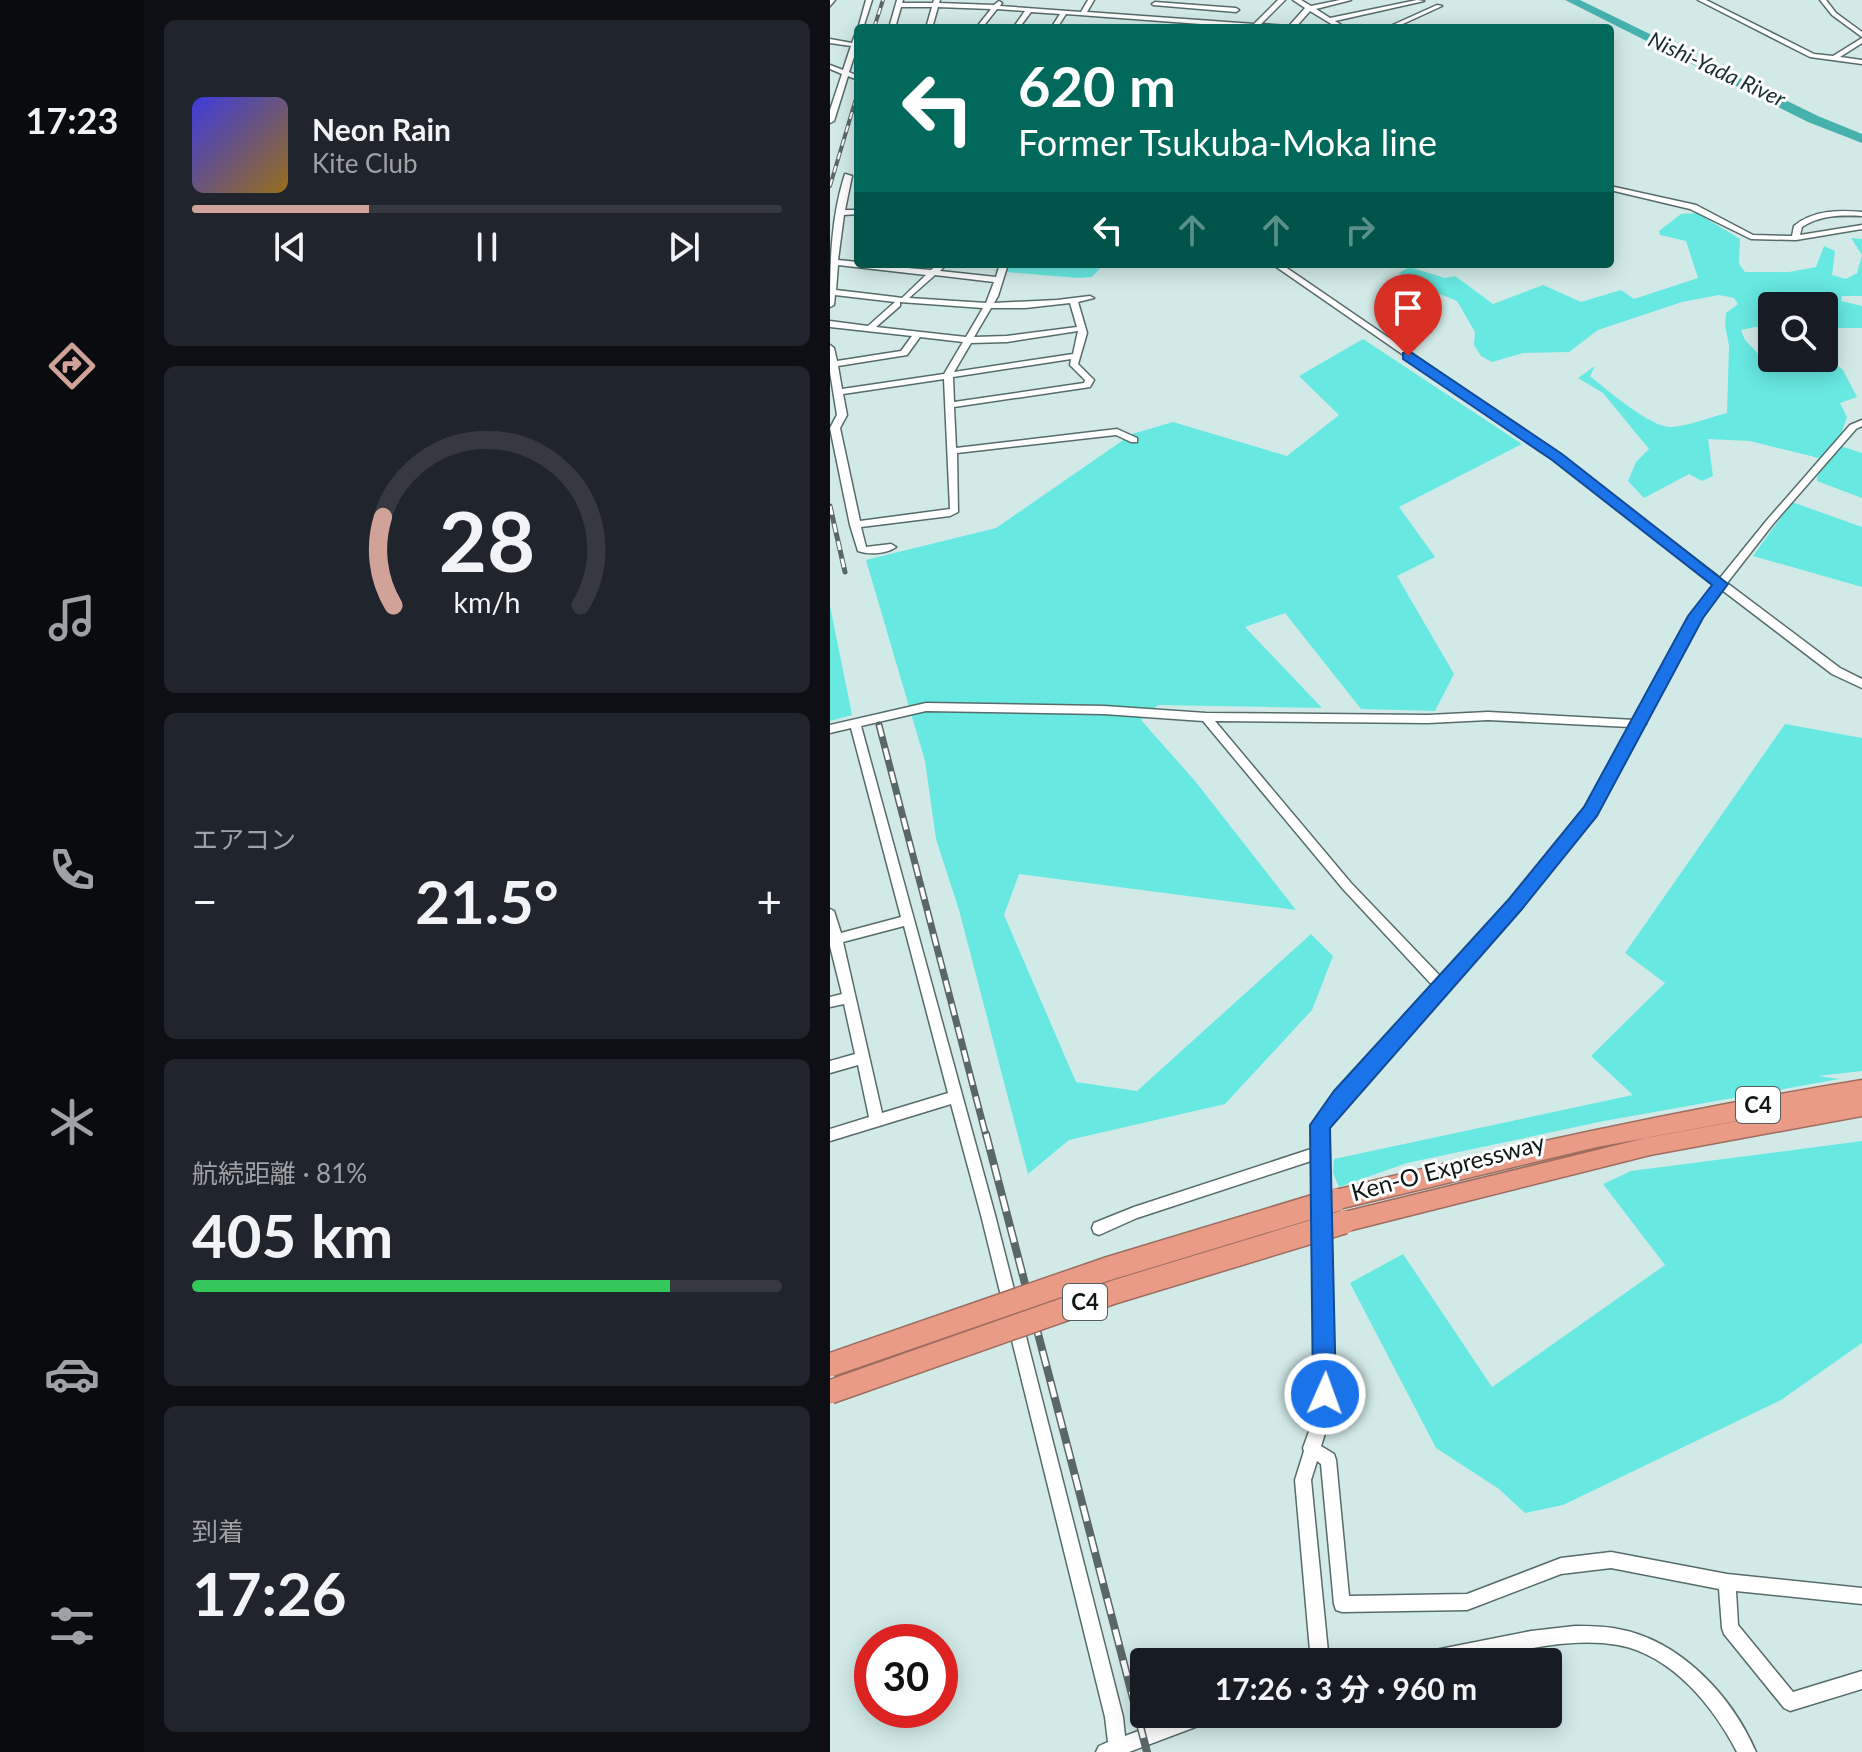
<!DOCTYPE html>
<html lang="ja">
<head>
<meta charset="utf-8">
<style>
  :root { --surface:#171b24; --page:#20242c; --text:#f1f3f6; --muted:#9ea1a6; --line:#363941; --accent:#d1a398 }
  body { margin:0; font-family:Lato,"Noto Sans JP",sans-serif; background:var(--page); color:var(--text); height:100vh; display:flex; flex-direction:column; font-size:30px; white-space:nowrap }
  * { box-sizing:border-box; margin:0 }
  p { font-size:26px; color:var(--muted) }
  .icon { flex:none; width:44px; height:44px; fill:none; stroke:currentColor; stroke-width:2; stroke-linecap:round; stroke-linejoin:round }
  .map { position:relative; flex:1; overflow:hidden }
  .panel { display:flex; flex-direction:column; gap:20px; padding:20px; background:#0d0f14; width:686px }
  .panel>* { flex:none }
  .top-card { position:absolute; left:24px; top:24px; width:760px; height:244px; border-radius:8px; box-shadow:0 4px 20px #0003; background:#00695c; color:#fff; overflow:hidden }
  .fabs { position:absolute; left:928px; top:292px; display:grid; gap:16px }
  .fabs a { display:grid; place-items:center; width:80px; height:80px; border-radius:8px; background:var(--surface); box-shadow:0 4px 20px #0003; font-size:40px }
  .speed { position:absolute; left:24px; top:1624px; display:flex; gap:16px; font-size:40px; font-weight:700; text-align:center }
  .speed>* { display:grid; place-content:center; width:104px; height:104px; border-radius:50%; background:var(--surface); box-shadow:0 4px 20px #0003; line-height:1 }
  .speed .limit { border:12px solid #d22; background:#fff; color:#111 }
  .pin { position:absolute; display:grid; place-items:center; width:68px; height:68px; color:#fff; margin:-82px -34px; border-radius:50% 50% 50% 0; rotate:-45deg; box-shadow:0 0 8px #0007 }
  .pin .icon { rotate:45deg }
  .me { position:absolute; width:88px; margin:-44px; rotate:2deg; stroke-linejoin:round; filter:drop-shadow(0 0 6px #0008) }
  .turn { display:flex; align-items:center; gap:28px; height:168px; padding:0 32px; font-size:36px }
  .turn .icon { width:104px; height:104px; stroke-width:2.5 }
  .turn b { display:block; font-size:56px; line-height:68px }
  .lanes { display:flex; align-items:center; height:76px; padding:0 32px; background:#0003; justify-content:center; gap:40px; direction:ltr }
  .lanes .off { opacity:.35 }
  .big { font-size:60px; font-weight:700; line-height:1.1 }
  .panel .card { flex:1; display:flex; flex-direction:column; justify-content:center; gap:12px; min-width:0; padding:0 28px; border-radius:12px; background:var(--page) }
  .panel .dial { align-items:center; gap:0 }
  .dial svg { height:208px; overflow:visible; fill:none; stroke:var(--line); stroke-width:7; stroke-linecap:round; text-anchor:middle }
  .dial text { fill:var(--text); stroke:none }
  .song { display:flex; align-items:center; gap:24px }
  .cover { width:96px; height:96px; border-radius:12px; background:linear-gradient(135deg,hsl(240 70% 55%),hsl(40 70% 35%)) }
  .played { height:8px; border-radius:4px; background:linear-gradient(90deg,var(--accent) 30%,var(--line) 30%) }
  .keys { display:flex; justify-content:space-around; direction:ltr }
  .heat { display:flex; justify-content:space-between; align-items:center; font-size:44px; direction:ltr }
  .charge { height:12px; border-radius:6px; background:linear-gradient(90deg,#34c759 81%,var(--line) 0) }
  .trip { position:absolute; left:300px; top:1648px; width:432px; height:80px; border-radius:8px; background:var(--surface); box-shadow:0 4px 20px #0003; font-weight:700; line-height:80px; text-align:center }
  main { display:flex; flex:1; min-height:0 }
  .menu { display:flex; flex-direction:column; width:144px; justify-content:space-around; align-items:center; background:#090b0e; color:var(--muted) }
  .menu .icon { width:56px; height:56px }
  .menu .current { color:var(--accent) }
  .menu b { font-size:36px; color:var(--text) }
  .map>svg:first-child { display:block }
  .green { fill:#67e8e1 }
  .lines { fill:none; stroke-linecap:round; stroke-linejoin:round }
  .river { fill:#47b1ac; fill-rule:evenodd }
  .minor-casing { stroke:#566c6a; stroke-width:3 }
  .highway-casing { stroke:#9c6d5f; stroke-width:3 }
  .minor { fill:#fff; fill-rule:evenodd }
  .highway { fill:#e99b86; fill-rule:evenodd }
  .rail-far3-casing { stroke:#596867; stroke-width:4 }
  .rail-far2-casing { stroke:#596867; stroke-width:5 }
  .rail-far1-casing { stroke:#596867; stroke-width:7 }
  .rail-casing { stroke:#596867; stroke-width:8 }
  .rail-far3 { stroke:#fff; stroke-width:2; stroke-dasharray:7; stroke-linecap:butt }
  .rail-far2 { stroke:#fff; stroke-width:3; stroke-dasharray:9; stroke-linecap:butt }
  .rail-far1 { stroke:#fff; stroke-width:4; stroke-dasharray:12; stroke-linecap:butt }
  .rail { stroke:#fff; stroke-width:5; stroke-dasharray:16; stroke-linecap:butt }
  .highway-bridge-casing { stroke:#9c6d5f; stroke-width:26; stroke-linecap:butt }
  .highway-bridge { stroke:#e99b86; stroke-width:23 }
  .route { fill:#1a73e8; stroke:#114b97; stroke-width:2 }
  .labels { text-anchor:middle; stroke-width:6; stroke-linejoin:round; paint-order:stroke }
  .far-water-label { font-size:22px; font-style:italic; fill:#162e2d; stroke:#fff }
  .shield { fill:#fff; stroke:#565d5c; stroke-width:2 }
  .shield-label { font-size:22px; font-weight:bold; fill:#0e1716 }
  .street-label { font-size:24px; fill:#0e1716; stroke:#fff }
</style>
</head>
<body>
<main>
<nav class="menu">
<b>17:23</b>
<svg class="icon current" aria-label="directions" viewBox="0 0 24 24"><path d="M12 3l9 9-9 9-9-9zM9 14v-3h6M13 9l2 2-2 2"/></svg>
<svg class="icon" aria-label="music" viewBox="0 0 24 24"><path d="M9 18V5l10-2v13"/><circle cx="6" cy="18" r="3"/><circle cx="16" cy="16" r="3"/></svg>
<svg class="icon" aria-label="phone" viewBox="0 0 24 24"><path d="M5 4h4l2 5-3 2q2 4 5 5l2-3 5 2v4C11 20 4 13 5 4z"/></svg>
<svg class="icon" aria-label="climate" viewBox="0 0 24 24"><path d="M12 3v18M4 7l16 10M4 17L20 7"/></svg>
<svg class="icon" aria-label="car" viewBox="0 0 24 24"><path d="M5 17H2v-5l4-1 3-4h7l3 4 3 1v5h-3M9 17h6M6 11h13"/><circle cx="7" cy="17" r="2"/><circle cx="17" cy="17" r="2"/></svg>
<svg class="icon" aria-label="filters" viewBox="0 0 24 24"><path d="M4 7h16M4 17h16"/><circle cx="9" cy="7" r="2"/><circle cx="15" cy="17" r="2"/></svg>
</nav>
<section class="panel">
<div class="card">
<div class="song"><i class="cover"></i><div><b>Neon Rain</b><p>Kite Club</p></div></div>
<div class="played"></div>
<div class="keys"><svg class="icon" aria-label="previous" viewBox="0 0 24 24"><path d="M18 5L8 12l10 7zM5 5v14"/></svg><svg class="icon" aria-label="pause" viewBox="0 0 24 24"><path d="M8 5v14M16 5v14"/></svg><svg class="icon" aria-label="next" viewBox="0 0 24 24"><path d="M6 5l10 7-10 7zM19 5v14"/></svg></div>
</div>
<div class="card dial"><svg viewBox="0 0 100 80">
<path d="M14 69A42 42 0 1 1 86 69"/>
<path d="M14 69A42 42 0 0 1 10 35" stroke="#d1a398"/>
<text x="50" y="56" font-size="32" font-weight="700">28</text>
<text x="50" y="72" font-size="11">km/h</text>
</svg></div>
<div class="card"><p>エアコン</p>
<div class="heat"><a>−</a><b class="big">21.5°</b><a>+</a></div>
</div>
<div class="card"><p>航続距離 · 81%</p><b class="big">405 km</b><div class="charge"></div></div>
<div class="card"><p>到着</p><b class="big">17:26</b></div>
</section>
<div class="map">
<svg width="1032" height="1752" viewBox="0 0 1032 1752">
  <rect width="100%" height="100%" fill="#d1eae8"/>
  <path class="green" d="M867,213l43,26 -1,25 6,8h44l27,-5 8,-21 11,5 -3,24 14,4 11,-6 5,-18 -11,-17 11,1v57h-20l-1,5 21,5v22h-30l-8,4v-26h-52v23l-17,-2 -14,3 4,10 17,18 73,6 8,6 14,27 -17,6 7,14 -10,28 25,8v45l-45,-17 2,-23 -69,-17 -42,-2 5,37 -11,5 -13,-7 -45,24 -16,-17 8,-19 13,-13 -46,-56 -25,-15 17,-12 -5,10c16,13 61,52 81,51 18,-1 39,-10 56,-14l2,-67 -4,-21 1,-12 12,-9 -4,-6 -15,-3 -37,7 -84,28 -29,22 -46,1 -31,9 -11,-6 -7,-11 1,-13 -18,-31 -32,-13 -26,-15 10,-6 36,11 10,-2 38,28 50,-19 38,17 40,-12 13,9 64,-21 -12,-37 -26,-6 -1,-4 22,-17z
    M174,264h100l-12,13 -14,1 -84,-7z
    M533,339l159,105 -123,63 36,50 -38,19 57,98 -19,37 -74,-2 -76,-96 -40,14 77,81 -164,-3 -17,15 54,61 101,129 -277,-36 -15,41 72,167 61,9 174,-157 22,22 -21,54 -87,94 -156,36 -41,34 -69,-264 -23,-71 -11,-78 -59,-201 130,-32 136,-94 41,-12 114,34 52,-41 -40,-39z
    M962,502l70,25v60l-109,-31z
    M0,606l22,109 -22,6z
    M955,724l77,14v333l-44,5 21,3 -235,42 -197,42 -68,24 -6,-14 1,-14 299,-64 -42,-39 74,-73 -40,-30z
    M1032,1141v202l-81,57 -218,105 -38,8 -26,-24 -63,-41 -86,-165 53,-29 89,133 173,-122 -62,-81 28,-13z"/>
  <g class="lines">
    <path class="river" d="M735,0h15l238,116 44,18v9l-54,-21z"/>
    <defs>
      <path id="minor" d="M0,0h5l-5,6z
        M36,0h6l-9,28 -5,1z
        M67,0h6l-1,3h31l1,-3h6l-1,3 55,2 5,-4 3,2 -2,3 81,6 7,-12h6l-7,12 167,12 24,-24h7l-24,24 28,2 16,-18 -12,-8h8l10,6 29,-6h11l-35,9 14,9 87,-18 7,1 -89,20 11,7h-8l-28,-17 -15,17h-40l-189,-14 -9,14h-6l9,-14 -29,-2 -12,16h-6l12,-17 -28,-2 -15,19h-6l15,-19 -53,-2 -6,21h-6l6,-21h-31l-6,21h-6z
        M868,0h8l108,54 19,2 29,-18v5l-22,14 22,3v4l-52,-7z
        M990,0h6l10,13 26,19v5l-30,-22z
        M325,2l81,6 3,2 -3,2 -83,-7 -1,-1z
        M607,5l5,1 -48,22h-8z
        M28,33v12l-9,27 9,4v4l-10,-4 -14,45 -4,2v-13l12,-36 -12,-5v-4l13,5 8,-24 -21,-3v-4l22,4 3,-8z
        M15,174l7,2 -7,34h13v4l-14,1 -6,45 20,2v2l73,6 7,-6h9l-7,7 56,6 4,-13h8l-10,32 -4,7 63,-3 33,-4 4,2 -16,4 9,31 -9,31 16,16 -4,7 -136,20 2,41 161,-19 20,9v4h-6l-15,-7 -159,18 1,59 -8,4 -89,11 5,20 25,-3 5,3c-10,7 -27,8 -38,4l-8,-26 -20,-97 7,-13 -7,-43v-27l4,3 3,13 64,-10 11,-15 -82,-9v-6l38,5 27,-24 -60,-7 -1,10 -4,2c0,-44 1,-90 15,-133zM8,265l88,10 -24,23 -7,-1 -59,-7zM105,275l59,7 -8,21 -77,-5zM70,302l83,6 -17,29 -90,-10 24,-21zM240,303l7,24 -70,9 -33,1 17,-29h34zM248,331l-5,23 -119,18 17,-29 36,-1zM90,337l43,5 -19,32 -102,15 -4,-23 69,-11zM241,359l-1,6 15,15 -1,3 -130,19 -1,-25zM114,379l6,130 -90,12 -20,-93 7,-13 -4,-21z
        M780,186l86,19 57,30 39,1 2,-10c20,-16 44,-16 68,-14v4c-22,-1 -41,-1 -60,11l-2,8 62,-10v4l-66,11 -45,-1 -61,-30 -80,-19z
        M442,264h9l279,191 160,123 47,-58 83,-95 12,-5v6l-6,3 -83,95 -46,59 113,85 22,11v9l-30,-14 -110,-84 -22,28 -56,104 2,2 -5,4 -47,86 -75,93 -192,220 3,79 -2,5 -5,1 -5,-1 -2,-5 -2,-46 -177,58 -38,17 -5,-2 -2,-5 2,-5 40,-16 180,-59 -1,-23 2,-4 119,-134 -91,-98 -140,-168 -99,-7 -178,-3 -65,15 134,489 128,502 2,19 59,-22h33l-3,6 -85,32h-33l3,-6 9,-4 -3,-25 -124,-502 -30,-111 -121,37v-12l39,-12 -11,-52 -28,8v-12l25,-7 -11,-50 -14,3v-10l12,-3 -12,-48v-37l4,2 7,22 60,-16 -50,-189 -21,5v-8l96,-22 178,3 102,7 222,2 60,-3 146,8 57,-104 24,-32 -161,-125zM658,720l142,7 -44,81 -75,93 -69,77 -91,-95 -136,-162 213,2zM74,926l44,167 -66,20 -39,-171z
        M494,1218l5,1 2,5 3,149 -3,42 -10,31 13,8 2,6 13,136 118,-2 94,-36 50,-6 116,22 135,14v16l-126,-13 2,34 55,67 69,-21v18l-72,22 -6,-3 -60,-74 -2,-6 -3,-39 -108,-21 -50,6 -94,36 -125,2 -6,-2 -2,-6 -13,-140 -4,-3 -6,19 18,182h-18l-16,-182 9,-29 -1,-3 12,-33 3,-42 -1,-149 2,-5z
        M745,1626c15,0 29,0 43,3 62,11 114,67 138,123h-19c-24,-46 -65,-97 -119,-107 -29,-5 -57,-2 -85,3 -24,4 -49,12 -73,14 -16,1 -32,0 -49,0l3,-6 6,-3 111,-22z"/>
      <path id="highway" d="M1032,1080v18l-265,49 -262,63 -7,-3 -4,-7 4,-7 7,-3c174,-43 350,-81 527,-110z
        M1032,1098v18l-212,39 -306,77 -8,-3 -3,-7 3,-7 8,-3 306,-75z"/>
    </defs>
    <use href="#minor" class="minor-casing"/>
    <use href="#highway" class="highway-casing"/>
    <use href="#minor" class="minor"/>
    <use href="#highway" class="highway"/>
    <defs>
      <path id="rail-far3" d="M44,28l9,-28
        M0,186l28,-94"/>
      <path id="rail-far2" d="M0,506l15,66"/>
      <path id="rail-far1" d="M49,725l107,411"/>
      <path id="rail" d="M156,1134l161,618"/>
    </defs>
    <use href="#rail-far3" class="rail-far3-casing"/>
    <use href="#rail-far2" class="rail-far2-casing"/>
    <use href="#rail-far1" class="rail-far1-casing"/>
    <use href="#rail" class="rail-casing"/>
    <use href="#rail-far3" class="rail-far3"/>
    <use href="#rail-far2" class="rail-far2"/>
    <use href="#rail-far1" class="rail-far1"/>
    <use href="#rail" class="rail"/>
    <defs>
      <path id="highway-bridge" d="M0,1365l277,-96 228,-69
        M0,1392l284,-100 230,-70"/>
    </defs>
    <use href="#highway-bridge" class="highway-bridge-casing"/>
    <use href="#highway-bridge" class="highway-bridge"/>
  </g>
  <path class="route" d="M573,353h9l150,101 166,130 -25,34 -106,198 -75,93 -192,219 6,266 -3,8 -8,3 -9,-3 -3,-8 -3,-269 24,-34 175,-192 75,-92 104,-191 24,-31 -160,-125 -149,-101z"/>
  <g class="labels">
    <g class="far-water-label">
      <text transform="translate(887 69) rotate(25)" y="8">Nishi-Yada River</text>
    </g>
    <g class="shield">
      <rect x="906" y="1087" width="44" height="36" rx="6"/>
      <rect x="233" y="1284" width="44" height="36" rx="6"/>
    </g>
    <g class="shield-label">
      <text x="928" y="1113">C4</text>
      <text x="255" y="1310">C4</text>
    </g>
    <g class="street-label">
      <text transform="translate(618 1168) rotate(-15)" y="8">Ken-O Expressway</text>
    </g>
  </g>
</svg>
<div class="fabs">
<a><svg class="icon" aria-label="search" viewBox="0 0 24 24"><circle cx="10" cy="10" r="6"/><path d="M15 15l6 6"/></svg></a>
</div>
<div class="speed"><div class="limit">30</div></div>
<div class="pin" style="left:578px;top:356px;background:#d93025"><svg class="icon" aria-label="arrive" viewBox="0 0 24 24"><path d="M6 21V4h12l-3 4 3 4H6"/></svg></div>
<svg class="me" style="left:495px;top:1394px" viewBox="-20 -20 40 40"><circle r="17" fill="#1a73e8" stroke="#fff" stroke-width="3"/><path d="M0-11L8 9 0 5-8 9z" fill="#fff"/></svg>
<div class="trip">17:26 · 3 分 · 960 m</div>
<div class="top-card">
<div class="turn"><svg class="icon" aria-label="left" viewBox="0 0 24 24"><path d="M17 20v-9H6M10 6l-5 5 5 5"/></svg><div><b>620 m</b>Former Tsukuba-Moka line</div></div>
<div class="lanes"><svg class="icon" aria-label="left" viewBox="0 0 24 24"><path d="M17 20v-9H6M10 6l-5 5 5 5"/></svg><svg class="icon off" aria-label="ahead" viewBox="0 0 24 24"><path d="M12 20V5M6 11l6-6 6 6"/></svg><svg class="icon off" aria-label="ahead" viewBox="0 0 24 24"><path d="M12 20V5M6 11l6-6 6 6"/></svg><svg class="icon off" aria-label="right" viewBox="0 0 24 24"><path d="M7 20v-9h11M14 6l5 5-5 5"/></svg></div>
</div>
</div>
</main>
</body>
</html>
